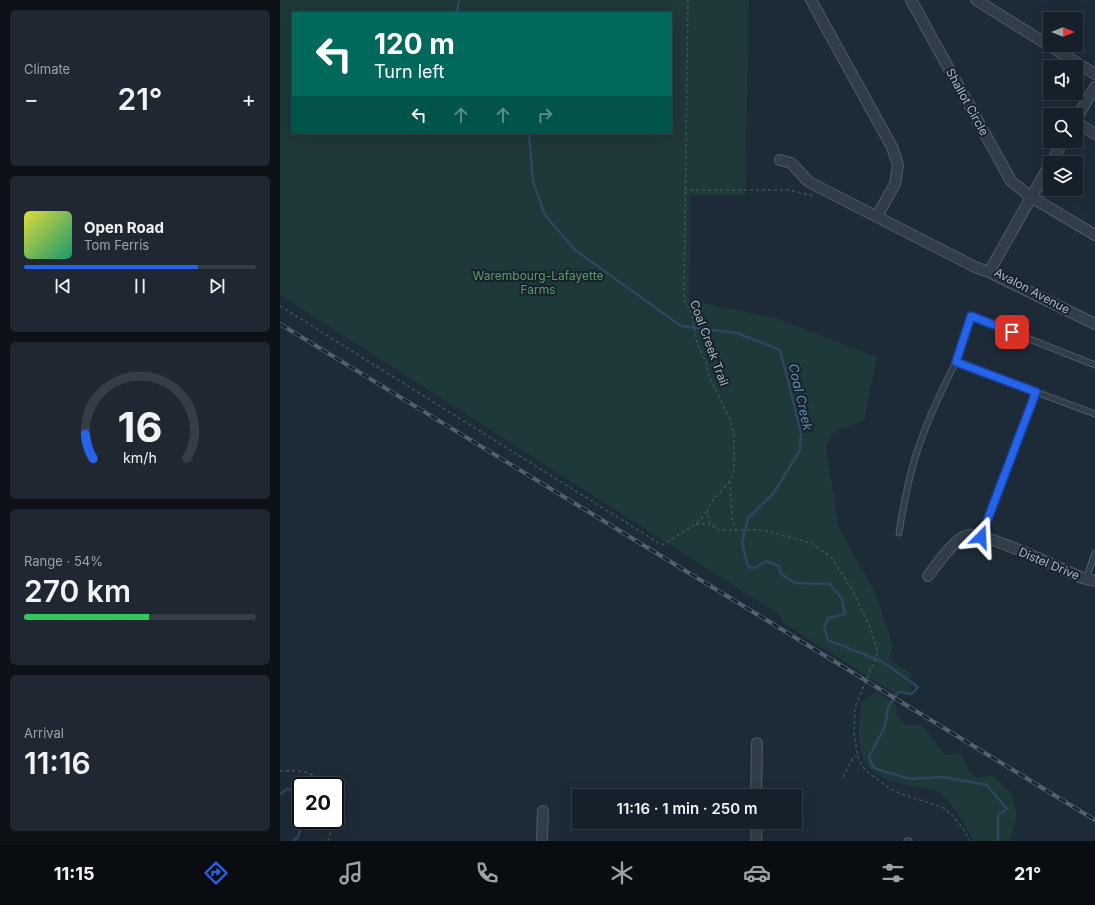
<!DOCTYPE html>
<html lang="en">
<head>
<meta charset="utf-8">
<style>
  :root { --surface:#16202a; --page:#1f2832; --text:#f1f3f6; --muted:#9ea3a8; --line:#353e47; --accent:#2563eb }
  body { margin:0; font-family:Inter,sans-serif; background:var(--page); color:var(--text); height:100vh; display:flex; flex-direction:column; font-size:15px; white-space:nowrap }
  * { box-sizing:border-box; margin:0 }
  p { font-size:13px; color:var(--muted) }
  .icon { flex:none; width:22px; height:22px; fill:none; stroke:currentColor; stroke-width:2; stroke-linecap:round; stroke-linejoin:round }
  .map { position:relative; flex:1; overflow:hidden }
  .side { display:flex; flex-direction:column; gap:10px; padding:10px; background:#0c1217; width:280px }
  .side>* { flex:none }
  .banner { position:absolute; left:12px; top:12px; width:380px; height:122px; border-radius:0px; box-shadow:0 4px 16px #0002,0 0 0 1px var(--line); background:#00695c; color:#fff; overflow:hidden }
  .needle { width:26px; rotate:90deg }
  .fabs { position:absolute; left:763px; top:12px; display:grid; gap:8px }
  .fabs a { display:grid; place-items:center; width:40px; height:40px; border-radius:0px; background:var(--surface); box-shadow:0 4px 16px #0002,0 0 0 1px var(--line); font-size:20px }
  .speed { position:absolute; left:12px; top:777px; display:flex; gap:8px; font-size:20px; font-weight:700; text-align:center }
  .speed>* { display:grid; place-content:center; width:52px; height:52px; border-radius:50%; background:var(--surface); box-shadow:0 4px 16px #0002,0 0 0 1px var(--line); line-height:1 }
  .speed .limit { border:2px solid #111; border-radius:6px; background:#fff; color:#111 }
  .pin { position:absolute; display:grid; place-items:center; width:34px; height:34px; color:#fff; margin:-17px; border-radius:8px; box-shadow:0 2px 6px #0006 }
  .me { position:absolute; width:44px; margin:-22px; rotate:21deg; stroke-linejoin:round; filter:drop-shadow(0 0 3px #0008) }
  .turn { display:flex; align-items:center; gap:14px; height:84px; padding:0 16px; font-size:18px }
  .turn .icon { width:52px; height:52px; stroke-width:2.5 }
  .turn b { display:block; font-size:28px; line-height:34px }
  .lanes { display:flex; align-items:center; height:38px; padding:0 16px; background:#0003; justify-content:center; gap:20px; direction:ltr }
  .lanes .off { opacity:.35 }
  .big { font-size:30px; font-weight:600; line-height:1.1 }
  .side .tile { flex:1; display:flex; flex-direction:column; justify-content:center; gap:6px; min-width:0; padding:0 14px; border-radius:6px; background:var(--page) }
  .side .dial { align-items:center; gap:0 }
  .dial svg { height:104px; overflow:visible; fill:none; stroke:var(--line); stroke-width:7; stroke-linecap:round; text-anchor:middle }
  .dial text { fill:var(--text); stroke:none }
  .song { display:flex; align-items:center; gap:12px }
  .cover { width:48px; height:48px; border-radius:6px; background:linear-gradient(135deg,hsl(60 70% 55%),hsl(160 70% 35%)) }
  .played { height:4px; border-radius:2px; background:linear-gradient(90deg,var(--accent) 75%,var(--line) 75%) }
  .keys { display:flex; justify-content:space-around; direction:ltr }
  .heat { display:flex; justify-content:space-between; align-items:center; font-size:22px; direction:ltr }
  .charge { height:6px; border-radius:3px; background:linear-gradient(90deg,#34c759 54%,var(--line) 0) }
  .trip { position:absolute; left:292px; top:789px; width:230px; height:40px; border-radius:0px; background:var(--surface); box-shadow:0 4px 16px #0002,0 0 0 1px var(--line); font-weight:600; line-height:40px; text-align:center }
  .menu { display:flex; height:64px; justify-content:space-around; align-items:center; background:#090d11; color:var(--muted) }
  .menu .icon { width:28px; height:28px }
  .menu .selected { color:var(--accent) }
  .menu b { font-size:18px; color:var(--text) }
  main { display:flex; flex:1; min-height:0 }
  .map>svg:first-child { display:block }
  .green { fill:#1f3839; fill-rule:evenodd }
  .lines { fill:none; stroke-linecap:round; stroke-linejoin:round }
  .stream { stroke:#2c475f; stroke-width:2.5 }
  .lane-casing { stroke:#4e5a66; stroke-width:7 }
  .street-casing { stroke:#4e5a66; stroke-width:12 }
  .path { stroke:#3c5556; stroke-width:1.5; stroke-dasharray:3 3; stroke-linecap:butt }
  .lane { stroke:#313d48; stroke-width:5 }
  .street { stroke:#313d48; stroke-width:10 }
  .rail-casing { stroke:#526170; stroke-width:4 }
  .rail { stroke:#17222c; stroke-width:2.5; stroke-dasharray:8; stroke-linecap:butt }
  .route-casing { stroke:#184099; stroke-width:10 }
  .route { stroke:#2563eb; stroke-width:7 }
  .labels { text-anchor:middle; stroke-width:4; stroke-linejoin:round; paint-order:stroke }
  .street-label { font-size:12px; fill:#aab7c6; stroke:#17222c }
  .park-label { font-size:12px; fill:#609868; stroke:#17222c }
  .water-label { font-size:13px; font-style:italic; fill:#678cad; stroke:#17222c }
</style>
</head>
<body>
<main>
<section class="side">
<div class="tile"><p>Climate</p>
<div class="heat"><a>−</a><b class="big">21°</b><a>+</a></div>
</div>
<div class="tile">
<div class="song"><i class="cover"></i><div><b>Open Road</b><p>Tom Ferris</p></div></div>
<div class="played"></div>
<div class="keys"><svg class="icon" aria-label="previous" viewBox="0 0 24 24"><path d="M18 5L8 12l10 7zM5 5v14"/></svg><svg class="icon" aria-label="pause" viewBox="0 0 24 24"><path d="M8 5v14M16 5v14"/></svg><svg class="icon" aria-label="next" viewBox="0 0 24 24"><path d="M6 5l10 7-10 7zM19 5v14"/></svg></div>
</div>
<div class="tile dial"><svg viewBox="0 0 100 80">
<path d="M14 69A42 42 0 1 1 86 69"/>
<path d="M14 69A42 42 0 0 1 8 50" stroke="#2563eb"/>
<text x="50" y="56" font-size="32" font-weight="700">16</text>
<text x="50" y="72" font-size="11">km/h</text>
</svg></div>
<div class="tile"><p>Range · 54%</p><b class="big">270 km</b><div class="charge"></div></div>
<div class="tile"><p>Arrival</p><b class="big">11:16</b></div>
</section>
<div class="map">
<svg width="815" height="841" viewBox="0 0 815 841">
  <rect width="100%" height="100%" fill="#1d2b38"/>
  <path class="green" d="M0,0h469l-4,195h-55l-1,105 86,18 102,39 -13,64 -29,10 -9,16 13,81 37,66 17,52 -4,13 22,14v19l-17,1 -112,-71 -1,-6 -501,-321zM13,13h378v120h-378z
    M597,691l19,14v9l9,11h17l23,30 15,-2 10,20 9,5 14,-3 19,19 5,22 -8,25h-35c-7,-12 -24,-43 -36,-49 -10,-5 -26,-5 -37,-8 -46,-10 -45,-41 -40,-81z"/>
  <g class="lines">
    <path class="stream" d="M179,0l-2,11 3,2
      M249,133l4,49 12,33 30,35 106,76 56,7 43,17 21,82 -1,18 -27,44 -25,24 -6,25 6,24 7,1 11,-7 13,5 2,8 14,9 35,1 12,15 3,15 -17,4 -4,10 4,12 55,22 35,25 -6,7 -14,-2 -10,16 -3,18 -16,31 5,11 36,11 33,-2 44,8 20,24 -9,6v26
      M0,794l7,-5 14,4
      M13,841l5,-4 5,-17"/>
    <defs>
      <path id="lane" d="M815,365l-124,-49 -15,46 139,52
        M619,533c4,-26 9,-51 16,-75 10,-33 25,-65 41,-96
        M701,537l55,-145
        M806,579l9,-26
        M627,841h2"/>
      <path id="street" d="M531,0l81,147 6,18 -3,19 -18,32
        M631,0l100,181 20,16 64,38
        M696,0l119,74
        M796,119l19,-32
        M796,122l19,12
        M500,160l11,3 18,19 166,85 14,5
        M771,163l12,-22
        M770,164l-61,108 106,52
        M648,576c9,-11 26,-38 40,-41 14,-4 96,35 114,43l13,3
        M476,796l1,-53
        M262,841l1,-30
        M476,841l1,-19"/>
    </defs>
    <use href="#lane" class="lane-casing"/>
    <use href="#street" class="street-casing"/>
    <path class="path" d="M408,0l-4,299 8,16 5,28 9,19 3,15 21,42 4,17v35l-4,10 -20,23 -3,8 3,12 9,6h44l48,13 21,15 20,32 17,35 9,27 -23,55 -1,29 5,24 6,10 24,18 12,6 41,13c13,8 21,21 28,34
      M404,190h105l25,6
      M0,306l382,239 34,-21 11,-12
      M450,481l2,38 4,11
      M416,524h14
      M0,771c17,-1 34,-1 45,15
      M563,777l8,-16 6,-6
      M48,841l6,-21"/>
    <use href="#lane" class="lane"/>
    <use href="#street" class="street"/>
    <defs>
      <path id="rail" d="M0,324l815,496"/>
    </defs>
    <use href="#rail" class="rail-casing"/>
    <use href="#rail" class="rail"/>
  </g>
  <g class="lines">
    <defs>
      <path id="route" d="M701,537l55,-145 -80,-30 15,-46 41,16"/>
    </defs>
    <use href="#route" class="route-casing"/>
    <use href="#route" class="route"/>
  </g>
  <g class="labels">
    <g class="street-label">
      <text transform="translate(687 102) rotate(61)" y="4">Shallot Circle</text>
      <text transform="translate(752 291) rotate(28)" y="4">Avalon Avenue</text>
      <text transform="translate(429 343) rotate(70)" y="4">Coal Creek Trail</text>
      <text transform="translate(769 564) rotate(23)" y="4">Distel Drive</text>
    </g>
    <g class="park-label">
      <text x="258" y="280">Warembourg-Lafayette<tspan x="258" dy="14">Farms</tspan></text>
    </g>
    <g class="water-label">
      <text transform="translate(521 397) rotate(77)" y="5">Coal Creek</text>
    </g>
  </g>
</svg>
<div class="fabs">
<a><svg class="needle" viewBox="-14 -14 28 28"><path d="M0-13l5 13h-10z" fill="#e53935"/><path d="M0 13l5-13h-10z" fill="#9ea3a8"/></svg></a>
<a><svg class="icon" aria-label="sound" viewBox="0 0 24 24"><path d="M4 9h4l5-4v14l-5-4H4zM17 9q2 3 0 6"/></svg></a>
<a><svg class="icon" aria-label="search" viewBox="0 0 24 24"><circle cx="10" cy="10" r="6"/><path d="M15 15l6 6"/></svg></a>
<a><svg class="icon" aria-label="layers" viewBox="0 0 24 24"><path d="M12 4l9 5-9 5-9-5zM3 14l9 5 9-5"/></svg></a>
</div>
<div class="speed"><div class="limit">20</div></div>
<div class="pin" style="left:732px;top:332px;background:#d93025"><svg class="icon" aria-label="arrive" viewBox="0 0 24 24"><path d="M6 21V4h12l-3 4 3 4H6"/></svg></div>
<svg class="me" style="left:701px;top:537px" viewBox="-20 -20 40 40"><path d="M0-17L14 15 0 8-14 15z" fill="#2563eb" stroke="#fff" stroke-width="4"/></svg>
<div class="trip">11:16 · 1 min · 250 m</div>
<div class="banner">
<div class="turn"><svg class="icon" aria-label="left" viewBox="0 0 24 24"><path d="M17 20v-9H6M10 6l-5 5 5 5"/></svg><div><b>120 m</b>Turn left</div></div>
<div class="lanes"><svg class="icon" aria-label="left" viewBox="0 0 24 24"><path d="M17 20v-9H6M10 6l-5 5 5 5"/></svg><svg class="icon off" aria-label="ahead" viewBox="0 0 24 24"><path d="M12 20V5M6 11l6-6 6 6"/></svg><svg class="icon off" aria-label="ahead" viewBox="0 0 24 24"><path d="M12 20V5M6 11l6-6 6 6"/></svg><svg class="icon off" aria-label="right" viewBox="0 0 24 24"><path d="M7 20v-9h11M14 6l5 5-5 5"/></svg></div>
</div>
</div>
</main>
<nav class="menu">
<b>11:15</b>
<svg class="icon selected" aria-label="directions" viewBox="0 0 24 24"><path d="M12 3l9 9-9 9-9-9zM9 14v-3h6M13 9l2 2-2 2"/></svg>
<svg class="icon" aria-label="music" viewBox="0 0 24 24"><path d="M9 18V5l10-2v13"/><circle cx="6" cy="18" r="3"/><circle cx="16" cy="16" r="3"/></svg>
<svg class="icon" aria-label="phone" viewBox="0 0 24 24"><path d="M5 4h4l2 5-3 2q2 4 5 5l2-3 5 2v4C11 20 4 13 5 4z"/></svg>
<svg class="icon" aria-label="climate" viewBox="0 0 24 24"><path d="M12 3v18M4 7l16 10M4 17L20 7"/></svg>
<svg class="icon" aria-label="car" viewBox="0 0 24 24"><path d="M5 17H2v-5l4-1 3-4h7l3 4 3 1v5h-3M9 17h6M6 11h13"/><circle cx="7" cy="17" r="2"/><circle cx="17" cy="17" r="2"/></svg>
<svg class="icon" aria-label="filters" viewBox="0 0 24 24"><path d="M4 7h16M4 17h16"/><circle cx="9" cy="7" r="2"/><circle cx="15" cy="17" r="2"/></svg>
<b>21°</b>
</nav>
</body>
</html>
